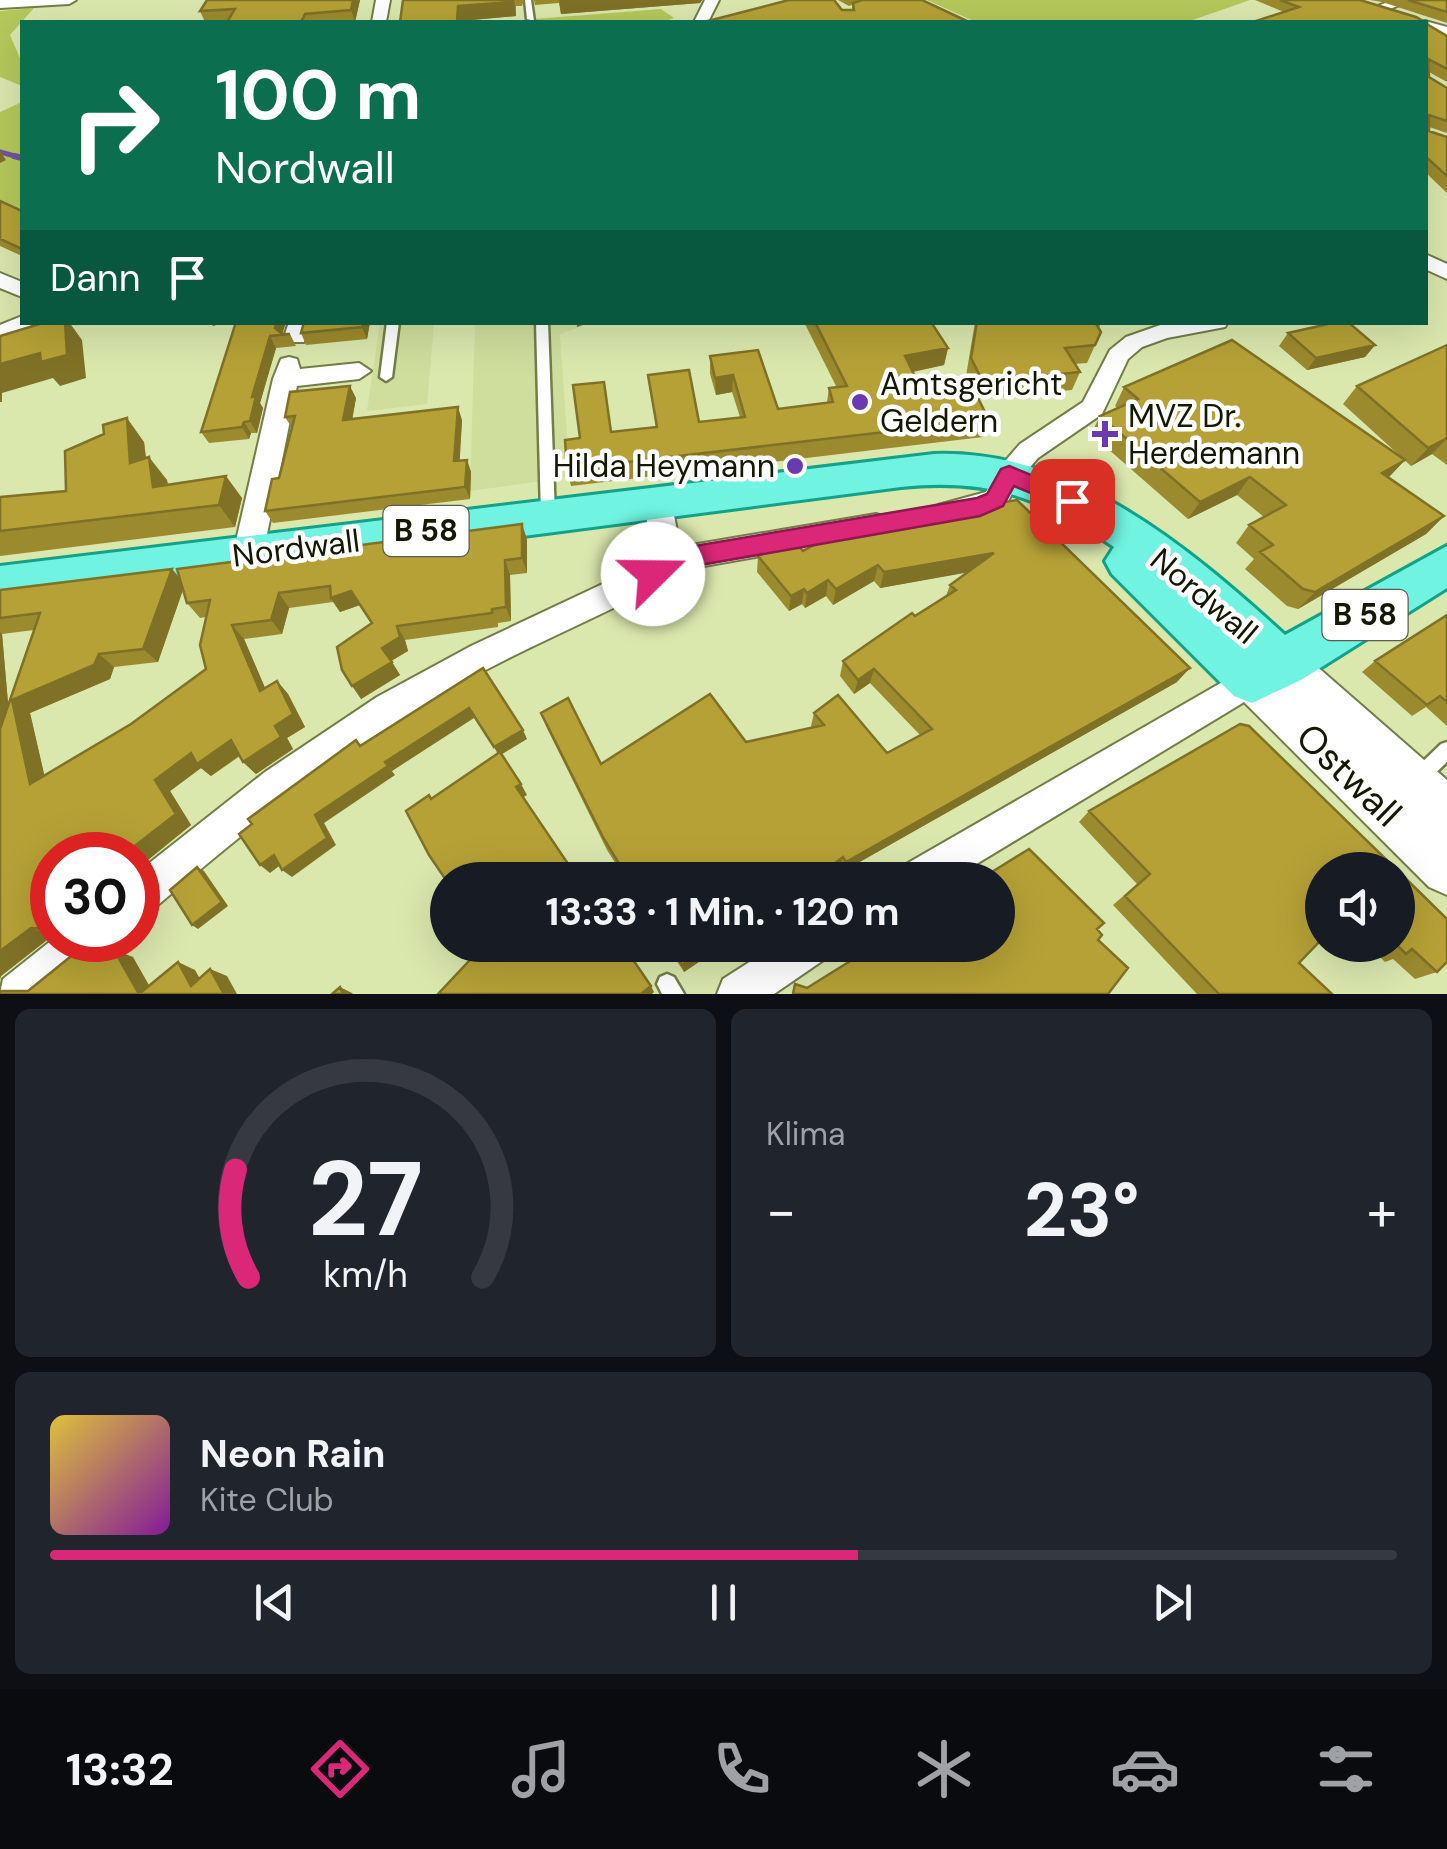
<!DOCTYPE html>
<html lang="de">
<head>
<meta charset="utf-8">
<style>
  :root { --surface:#171b24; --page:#20242c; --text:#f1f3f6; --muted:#9ea1a6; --line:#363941; --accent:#db2777 }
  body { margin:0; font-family:"DM Sans",sans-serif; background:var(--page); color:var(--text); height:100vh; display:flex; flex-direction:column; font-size:38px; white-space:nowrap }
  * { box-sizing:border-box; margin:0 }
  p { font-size:32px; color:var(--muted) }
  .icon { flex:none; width:55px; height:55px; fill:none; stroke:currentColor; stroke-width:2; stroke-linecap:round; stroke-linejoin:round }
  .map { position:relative; height:994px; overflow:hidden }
  .sheet { display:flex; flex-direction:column; gap:15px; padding:15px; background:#0d0f14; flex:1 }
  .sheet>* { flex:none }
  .guide { position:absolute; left:20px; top:20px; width:1408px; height:305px; border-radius:0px; box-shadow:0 10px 40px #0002; background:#0b6e4f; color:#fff; overflow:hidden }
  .fabs { position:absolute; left:1305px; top:852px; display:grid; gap:20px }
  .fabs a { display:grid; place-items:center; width:110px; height:110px; border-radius:50%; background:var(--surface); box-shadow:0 10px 40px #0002; font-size:50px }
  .speed { position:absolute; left:30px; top:832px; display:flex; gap:20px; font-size:50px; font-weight:700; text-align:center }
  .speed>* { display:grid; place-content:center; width:130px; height:130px; border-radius:50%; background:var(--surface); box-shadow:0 10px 40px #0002; line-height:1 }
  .speed .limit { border:15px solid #d22; background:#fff; color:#111 }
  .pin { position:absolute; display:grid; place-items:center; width:85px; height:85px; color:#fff; margin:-42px; border-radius:20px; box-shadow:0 5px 15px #0006 }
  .me { position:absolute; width:110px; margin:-55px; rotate:68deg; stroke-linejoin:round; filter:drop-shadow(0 0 8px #0008) }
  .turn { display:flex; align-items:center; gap:35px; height:210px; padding:0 30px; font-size:45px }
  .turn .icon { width:130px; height:130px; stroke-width:2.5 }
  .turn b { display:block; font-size:70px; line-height:85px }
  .then { display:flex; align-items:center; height:95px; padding:0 30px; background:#0003; gap:20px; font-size:38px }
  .big { font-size:75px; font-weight:700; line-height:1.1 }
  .sheet .tile { flex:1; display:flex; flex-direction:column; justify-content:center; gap:15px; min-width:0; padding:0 35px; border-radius:15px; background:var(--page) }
  .sheet .dial { align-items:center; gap:0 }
  .dial svg { height:260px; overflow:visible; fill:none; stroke:var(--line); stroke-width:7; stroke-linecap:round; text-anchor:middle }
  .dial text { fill:var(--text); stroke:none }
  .song { display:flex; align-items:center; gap:30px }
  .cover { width:120px; height:120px; border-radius:15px; background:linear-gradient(135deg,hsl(50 70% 55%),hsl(290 70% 35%)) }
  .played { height:10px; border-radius:5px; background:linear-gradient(90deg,var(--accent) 60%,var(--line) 60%) }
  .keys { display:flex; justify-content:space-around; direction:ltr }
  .heat { display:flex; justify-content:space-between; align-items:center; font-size:55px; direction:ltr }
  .sheet .tiles { flex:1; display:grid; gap:15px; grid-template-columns:1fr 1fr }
  .tile:last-child { grid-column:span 2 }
  .trip { position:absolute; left:430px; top:862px; width:585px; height:100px; border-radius:50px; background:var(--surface); box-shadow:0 10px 40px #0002; font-weight:700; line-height:100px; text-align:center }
  .menu { display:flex; height:160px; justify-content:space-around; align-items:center; background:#090b0e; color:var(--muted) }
  .menu .icon { width:70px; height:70px }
  .menu .current { color:var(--accent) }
  .menu b { font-size:45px; color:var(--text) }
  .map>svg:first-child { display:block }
  .built { fill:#cfde9d }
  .green { fill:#b4c85b }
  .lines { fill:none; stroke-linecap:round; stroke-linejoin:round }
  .stream-far1 { stroke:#6f5599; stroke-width:5 }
  .stream { stroke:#6f5599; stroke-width:6 }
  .lane-casing { stroke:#737d48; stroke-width:5 }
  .street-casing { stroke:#737d48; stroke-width:4 }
  .secondary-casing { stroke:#737d48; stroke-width:4 }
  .primary-casing { stroke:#12a286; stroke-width:6 }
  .lane { fill:#fff; fill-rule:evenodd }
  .street { fill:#fff; fill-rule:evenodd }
  .secondary { fill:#fff; fill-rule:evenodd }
  .primary { fill:#70f3e0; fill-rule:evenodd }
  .wall { fill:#9c8a2e; fill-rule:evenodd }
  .shaded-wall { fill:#7f7126 }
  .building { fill:#b5a136; stroke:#7f7126; stroke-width:2.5 }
  .route { fill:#db2777; stroke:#8e194d; stroke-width:2.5 }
  .poi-dot { fill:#6b39b0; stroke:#fff; stroke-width:4 }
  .labels { text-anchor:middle; stroke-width:9; stroke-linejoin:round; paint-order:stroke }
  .shield { fill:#fff; stroke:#5b5e4f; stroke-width:2.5 }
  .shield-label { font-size:30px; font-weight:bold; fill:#151904 }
  .poi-label { font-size:32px; fill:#151904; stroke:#fff; text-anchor:start }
  .street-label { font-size:32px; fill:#151904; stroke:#fff }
  .near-street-label { font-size:38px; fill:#151904; stroke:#fff }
</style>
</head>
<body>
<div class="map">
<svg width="1447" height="994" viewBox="0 0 1447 994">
  <rect width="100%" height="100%" fill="#dae7ad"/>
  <path class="built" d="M380,323h54l-7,81 -60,7z
    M475,323h116l-31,11 10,143 -100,14z"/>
  <path class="green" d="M927,0h323l-63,22h-211z
    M34,8l-24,27 12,28v23l-22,-9v-66z
    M661,9l13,9 -11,4h-129v-3z
    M22,102v110l-22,-7v-93z"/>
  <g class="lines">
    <path class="stream-far1" d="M0,152l22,6"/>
    <path class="stream" d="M14,156l8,2"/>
    <defs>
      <path id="lane" d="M525,0h6l3,21 -7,-2z
        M387,322h12l-7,55 -6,4 -6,-4z
        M536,322h12l7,193 -2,4h-10l-2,-4z
        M1447,742v20l-24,23 -6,3 -6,-3 -3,-6 3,-6 30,-29z
        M597,866l7,2 6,12h-20l-2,-5 2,-7z
        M667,974l7,3 10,17h-22l-5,-10 3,-7z"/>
      <path id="street" d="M0,0h76l-7,4 -69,4z
        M376,0h14l-4,22h-14z
        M705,0h14l-11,22h-14z
        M1393,0h20l-57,22h-19z
        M1425,21l22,6v9l-22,-6v-8h-5z
        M1425,254l22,10v15l-22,-10z
        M0,273l22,9v15l-22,-9z
        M22,316v6h16l-38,19v-16z
        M289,322h22l-7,20h-16l-4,-5z
        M1169,322h59l-3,5 -58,11 -25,9 -14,12 -26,55 -64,44 -19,22 -14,27 -57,17 -10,-3 -4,-8 4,-8 48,-13 14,-25 20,-23 63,-42 27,-52 16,-13z
        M289,357l8,2 3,10 59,-6 12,8 -12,8 -62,7 -34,168 -5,8 -10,4 -10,-4 -5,-8 40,-175 8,-20z
        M660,491l10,3 10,53 196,-33 10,3 4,8 -4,8 -10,3 -206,36 -7,11c-74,39 -152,70 -224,113 -103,60 -196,137 -287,214l-14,5v-43l127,-100 112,-75 94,-51 172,-81c15,-23 -4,-47 7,-71z
        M1252,665l12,5 4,10 -4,10 -314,190h-55l6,-13z
        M52,940h52l-6,14 -48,40h-50l3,-15z
        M776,945h55l-6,14 -51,35h-57l6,-15z"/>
      <path id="secondary" d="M1283,644l15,6 149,130v115l-18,-8 -193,-193 -6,-14 6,-14 16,-6 9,3 7,-13z"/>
      <path id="primary" d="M934,454c139,-5 254,93 351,181l162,-89v42l-146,92 -49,23 -18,-7 -122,-122 -7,-13 9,-14c-72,-50 -125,-69 -213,-60l-901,117v-38z"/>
    </defs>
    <use href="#lane" class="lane-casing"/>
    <use href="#street" class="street-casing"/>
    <use href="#secondary" class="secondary-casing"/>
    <use href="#primary" class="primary-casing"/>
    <use href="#lane" class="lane"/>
    <use href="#street" class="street"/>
    <use href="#secondary" class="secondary"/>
    <use href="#primary" class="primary"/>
  </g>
  <path class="wall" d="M360,0l-5,22h-150l-5,-11z
    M403,0h121l-2,6h-6v10l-55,5z
    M534,0h168l-2,3 -139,11 -2,-11 -24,2z
    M838,0h84l47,22h-265l148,-12v-5l-3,1z
    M1255,0h105l-76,12z
    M1370,0h77v23l-65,-21z
    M1425,23l22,13v46l-18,-10v5l18,11v45l-18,-6v4l18,6v56l-22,-21z
    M0,201l22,10v45l-22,-10z
    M236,322h50l-4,12h8l6,12 -20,2 -16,55 3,5 -6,25h-6l-2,6 -40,4 -8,-11z
    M370,322l-3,17 -61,6 -5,-12z
    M804,322h127l17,26 -4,17 -31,7 10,21 49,-5 -6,-12 9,-54h126l-2,6 2,4 -14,31 -13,1 6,8 -8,18 -93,9 10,21 -6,17 -412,49 -4,-17 44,-37 45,-5 -8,-52 51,47 41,-5 -8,-25 -16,3 -6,-21v-18l68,53 49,-7 2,-14h8z
    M1288,333l87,12 -10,12 -58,13 -28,-24z
    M1447,345v120l-15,-11 -21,12 -68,-62 14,-18z
    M1124,387l281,73 -16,17 55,39 -18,18 -128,75 -11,-3 -42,-37 9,-10 -18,-16 13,-18 15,-8 -27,-22 -49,24 -97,-85 9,-18 18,-8 -3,-2z
    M356,398l-4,21 110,1 -3,41 8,-1 4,12 -1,27 -197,24 -8,-12 14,-33 13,-50 -7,-11z
    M144,442l2,16 21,22 1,5 74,13 -7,29 -235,29v-59l66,-6z
    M1017,500l160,182 -335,190 -3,-4 -16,12h-197l-19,-30 -61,-124 -5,-13 60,51 145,-22 66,-14 -1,-2 3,-13 73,40 33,-18 -50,-52 -16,11 -14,-18 3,-15 103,-65 4,-11 17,-13 -87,16 -6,-7 -41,24 -7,-9 -21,12 -3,-4 -13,7 -32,-39 1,-16 45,-5z
    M527,539v34l-17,2 1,46 -13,2v4l-93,13 3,11 -17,10 9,14 -39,24 11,-75 -12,-19 -20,7 -7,-10 -44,6 -7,26 -38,5 21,49 12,-7 11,13 17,33 -18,11 6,11 -37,25 -13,-12 -3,-6 -29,20 -10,-8 -31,23 21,34 -53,43v-13h-86v81l-51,40 -1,3v-389l180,-12zM183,589l4,14 13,15 6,-1v52l-75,55 -87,51 -14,-62 80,-34 4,-12 44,-5zM34,630l-26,74 -6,-70z
    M1447,615v111l-21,-19 -14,9 -50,-44 13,-11z
    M1089,811l233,59 -23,93 33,31h-135l-84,-89 24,-21 -58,-62z
    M1398,871l39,101 -22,7 -22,-20 -8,3 -16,-16 29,-1z
    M666,945h58l-40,27z"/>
  <path class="shaded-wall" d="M353,0h7l-5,22 -4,-12z
    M514,0l2,16 -55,5v1h-4l1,-16z
    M559,0h143l-2,3 -139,11z
    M0,151l6,9 -6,3z
    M65,322h4l13,18 4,38 -26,8 -7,-8 -51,15v9h-2v-38l40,-11z
    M210,322h18l-15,4z
    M277,322h9l-4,13 -7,-7z
    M363,322h7l-3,17 -5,-12z
    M576,322h15l-14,5z
    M270,336l6,12 -16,55 3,5 -6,25 -7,-12 2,-24z
    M1375,345l-10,12 -58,13 9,-12z
    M948,348l-4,17 -43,9 4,-18z
    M733,375l-1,17 -16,3 -1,-17z
    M350,386l6,12 -6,34 -7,-12z
    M458,407l4,13 -3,54 -5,-13z
    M127,418l17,24 5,44 -19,-23z
    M244,422l7,11 -2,6 -7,-12z
    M1447,438l-15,16 -21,12 17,-18z
    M149,457l18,23 4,30 -18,-23z
    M467,460l4,12 -1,27 -5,-12z
    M1405,460l-17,18 -6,-5z
    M226,476l16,22 -7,29 -16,-22z
    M1250,477l-13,18 -49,24 12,-17z
    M1444,516l-18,18 -128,75 17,-17z
    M522,524l5,15v34l-5,-15z
    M994,553l-7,16 -107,19 4,-16z
    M505,560l5,15 1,46 -5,-14z
    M878,565l-4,16 -41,24 3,-16z
    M172,569l13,15 -27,78 -15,-13z
    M828,580l-2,16 -21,12 2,-15z
    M804,589l-2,15 -13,7 2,-15z
    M351,591l9,14 -20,7 -9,-14z
    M279,593l10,15 -7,26 -11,-14z
    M232,625l12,14 28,65 -12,-13z
    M397,626l8,14 3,11 -17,10 -9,-13z
    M0,632l2,2 11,125 -13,-8z
    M99,654l15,13 -4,12 -80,34 19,82 -19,-11 -18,-84z
    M392,662l8,13 -39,24 -9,-13z
    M1190,668l-13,14 -335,190 4,-10z
    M874,669l-4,14 -16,11 4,-14z
    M277,681l11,13 17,33 -18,11 6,11 -37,25 -13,-12z
    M469,708l5,10 -82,53 -7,-9z
    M523,730l4,9 -28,17 -5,-9z
    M231,740l13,12 -33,24 -10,-8 -31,23 21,34 -53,43v-13h-15l32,-75 36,-27z
    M388,766l7,9 -71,48 12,22 -44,32 -10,-7 33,-55z
    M521,784l6,11 -5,3 -6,-11z
    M274,855l9,8 -13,10 -10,-8z
    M843,857l-4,11 -16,12h-11z
    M197,867l7,4 24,35 -30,23 -6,-4z
    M31,928l21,8 -51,40 -1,3v-28z
    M95,940h15l7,11 16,6 21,37h-15l-34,-38z
    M711,945h13l-40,27 -2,-7z
    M178,962l17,8 13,23 -17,-7z
    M210,969l17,7 10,18h-13z
    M651,986l3,6 -2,2h-11z
    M340,987l12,6 1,1h-10z"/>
  <path class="building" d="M207,0h146l-2,10 -46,4 -4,8h-74l8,-13 -35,2z
    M403,0h110v2l-55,4 -1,16h-57z
    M789,0h45l8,10h12l-1,-7 9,-3h60l47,22h-265z
    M1280,0h80l56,17 9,5h-172l46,-15z
    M1408,0h39v12z
    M1425,23l22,13v33l-19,-10 1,18 18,11v33l-18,-6v16l18,6v39l-22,-20z
    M0,201l22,10v38l-22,-10z
    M46,322h19l2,33 -26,7 -1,-9 -40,11v-28z
    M236,322h41l-2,6 7,6h8l-20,2 -18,61 4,-1 -6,25 -6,1 -2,5 -41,5z
    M304,322h59l-1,5 -61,6z
    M815,322h116l17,26 -43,8 18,37 50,-5 16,32 -422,49 -2,-29 15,-2 -7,-53 31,-3 7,50 46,-5 -9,-52 41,-5 10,52 46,-5 -12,-42 -18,3 -5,-22 48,-6 20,59 55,-7 -4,-14 18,-2z
    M977,322h118l6,10 -6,13 -30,3 15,24 -97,10 -12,-24z
    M1337,322h11l27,23 -59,13 -28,-25z
    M1232,340l173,120 -23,13 62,43 -129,76 -12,-3 -43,-37 13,-7 -24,-20 37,-20 -36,-28 -50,25 -100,-86 38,-17 -14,-12z
    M1447,345v93l-19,10 -71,-62z
    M350,386l-7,34 115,-13 -4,54 13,-1 -2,27 -200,24 7,-32 7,-1 16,-62 -10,1 5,-25z
    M127,418l3,45 19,-6 4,30 73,-11 -7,29 -219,26v-34l66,-6 -1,-40 39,-17 -1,-9z
    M1017,500l173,168 -344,194 -3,-5 -31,23h-6l-5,-6 -7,6h-165l-25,-41 -63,-126 27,-15 33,66 109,-70 36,48 78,-17 -10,-12 24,-18 49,58 45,-24 -58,-60 -16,11 -15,-19 69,-48 3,3 41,-26 -6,-5 44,-32 -110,19 -6,-7 -42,24 -8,-9 -21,13 -3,-4 -13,7 -33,-40 33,-18 12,13 42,-23z
    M522,524v34l-17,2 1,47 -14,2v4l-95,13 3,11 -18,11 10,14 -40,24 -10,-16 -5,-23 35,-24 -21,-32 -20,7 -1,-12 -51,7 -8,27 -39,5 28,66 17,-10 16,33 -18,12 6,11 -38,25 -12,-22 -34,24 -6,-11 -36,27 21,34 -53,41h-71v74l-21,-1 -31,23v-222l40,-116 -40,5v-28l172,-21 -29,80 -44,5 -5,11 -82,35 18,84 101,-60 75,-55 -6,-24 10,-45 -23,3 -10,-34z
    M1447,615v87l-7,-6 -13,9 -52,-44z
    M483,668l40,62 -29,17 -25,-39 -84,54 3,4 -73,49 12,23 -45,32 -8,-15 -14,10 -21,-31 13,-10 -4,-5 108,-79 4,6z
    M1240,724l9,2 148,144h-75v69l-23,24 33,31h-113l-94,-98 25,-22 -61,-63z
    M500,752l21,32 -5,3 63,93h-131v3l-19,-28 -23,-44 23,-16 2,4z
    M1029,849l75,74 -7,6 5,6 -4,5 30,28 -20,26h-315l2,-10 12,4 69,-43h122v-65h-19z
    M197,867l25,35 -30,23 -22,-35z
    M1398,871l49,48v43l-10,10 -25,-23 -6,5 -9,-9z
    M84,940h11l10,16 9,-6 25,44 39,-32 13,24 19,-17 14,25h-224v-3h28l52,-42z
    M484,945h139l28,41 -10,8h-203z
    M670,945h41l-29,20z
    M340,987l3,7h-11z"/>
  <path class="route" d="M1009,466l71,29 3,6 -11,9 -58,-24 -11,20 -23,10 -308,54 -19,14 -9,-3 -4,-7 17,-20 8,-3 312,-53 10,-4 14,-25z"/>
  <g class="poi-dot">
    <circle cx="860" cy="402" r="10"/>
    <path d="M1100 419h10v10h10v10h-10v10h-10v-10h-10v-10h10z"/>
    <circle cx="795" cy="466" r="10"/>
  </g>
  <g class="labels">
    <g class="shield">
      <rect x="383.5" y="506" width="85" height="50" rx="8"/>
      <rect x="1322.5" y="590" width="85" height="50" rx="8"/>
    </g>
    <g class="shield-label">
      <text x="426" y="541">B 58</text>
      <text x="1365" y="625">B 58</text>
    </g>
    <g class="poi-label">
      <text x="880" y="395">Amtsgericht<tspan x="880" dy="37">Geldern</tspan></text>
      <text x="1128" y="427">MVZ Dr.<tspan x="1128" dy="37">Herdemann</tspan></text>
      <text x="775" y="477" text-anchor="end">Hilda Heymann</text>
    </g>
    <g class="street-label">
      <text transform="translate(296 548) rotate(-7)" y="11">Nordwall</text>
      <text transform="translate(1204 596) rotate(40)" y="11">Nordwall</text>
    </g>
    <g class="near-street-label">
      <text transform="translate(1349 775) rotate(44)" y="13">Ostwall</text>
    </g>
  </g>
</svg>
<div class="fabs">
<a><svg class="icon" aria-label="sound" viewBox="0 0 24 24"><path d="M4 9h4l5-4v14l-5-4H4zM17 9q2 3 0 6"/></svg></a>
</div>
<div class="speed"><div class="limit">30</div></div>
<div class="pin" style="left:1072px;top:501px;background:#d93025"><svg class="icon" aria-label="arrive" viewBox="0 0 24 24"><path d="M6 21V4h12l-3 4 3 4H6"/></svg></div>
<svg class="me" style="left:653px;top:574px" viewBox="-20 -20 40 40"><circle r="19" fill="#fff"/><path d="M0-13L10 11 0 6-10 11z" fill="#db2777"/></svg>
<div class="trip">13:33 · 1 Min. · 120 m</div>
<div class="guide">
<div class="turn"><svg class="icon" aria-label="right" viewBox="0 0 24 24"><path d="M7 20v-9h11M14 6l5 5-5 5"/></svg><div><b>100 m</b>Nordwall</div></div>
<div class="then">Dann<svg class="icon" aria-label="arrive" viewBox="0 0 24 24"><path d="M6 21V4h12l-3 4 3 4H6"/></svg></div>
</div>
</div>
<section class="sheet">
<div class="tiles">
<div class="tile dial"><svg viewBox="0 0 100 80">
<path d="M14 69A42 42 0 1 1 86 69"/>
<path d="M14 69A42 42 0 0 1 10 36" stroke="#db2777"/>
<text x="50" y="56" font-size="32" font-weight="700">27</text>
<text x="50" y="72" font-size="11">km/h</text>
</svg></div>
<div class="tile"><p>Klima</p>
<div class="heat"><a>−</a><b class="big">23°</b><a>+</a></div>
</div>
<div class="tile">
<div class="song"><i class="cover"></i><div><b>Neon Rain</b><p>Kite Club</p></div></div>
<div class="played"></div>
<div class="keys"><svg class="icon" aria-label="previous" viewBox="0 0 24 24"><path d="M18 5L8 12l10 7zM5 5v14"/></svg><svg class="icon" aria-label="pause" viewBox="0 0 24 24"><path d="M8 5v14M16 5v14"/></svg><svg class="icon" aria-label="next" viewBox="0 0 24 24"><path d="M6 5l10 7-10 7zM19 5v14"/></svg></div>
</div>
</div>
</section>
<nav class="menu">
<b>13:32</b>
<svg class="icon current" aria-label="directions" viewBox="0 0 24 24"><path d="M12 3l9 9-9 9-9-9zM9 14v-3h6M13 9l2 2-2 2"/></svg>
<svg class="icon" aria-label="music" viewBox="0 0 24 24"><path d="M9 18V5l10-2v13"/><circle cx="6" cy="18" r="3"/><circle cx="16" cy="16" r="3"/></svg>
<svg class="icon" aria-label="phone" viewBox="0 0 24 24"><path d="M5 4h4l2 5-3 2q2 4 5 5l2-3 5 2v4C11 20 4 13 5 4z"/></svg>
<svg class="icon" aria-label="climate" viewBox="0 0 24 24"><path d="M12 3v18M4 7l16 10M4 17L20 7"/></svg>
<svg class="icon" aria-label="car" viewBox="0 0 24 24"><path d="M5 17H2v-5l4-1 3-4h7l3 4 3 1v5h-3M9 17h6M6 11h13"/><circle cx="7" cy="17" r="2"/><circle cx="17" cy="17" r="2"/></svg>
<svg class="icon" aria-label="filters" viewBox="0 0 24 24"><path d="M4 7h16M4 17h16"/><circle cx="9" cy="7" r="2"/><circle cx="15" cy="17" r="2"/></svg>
</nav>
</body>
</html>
